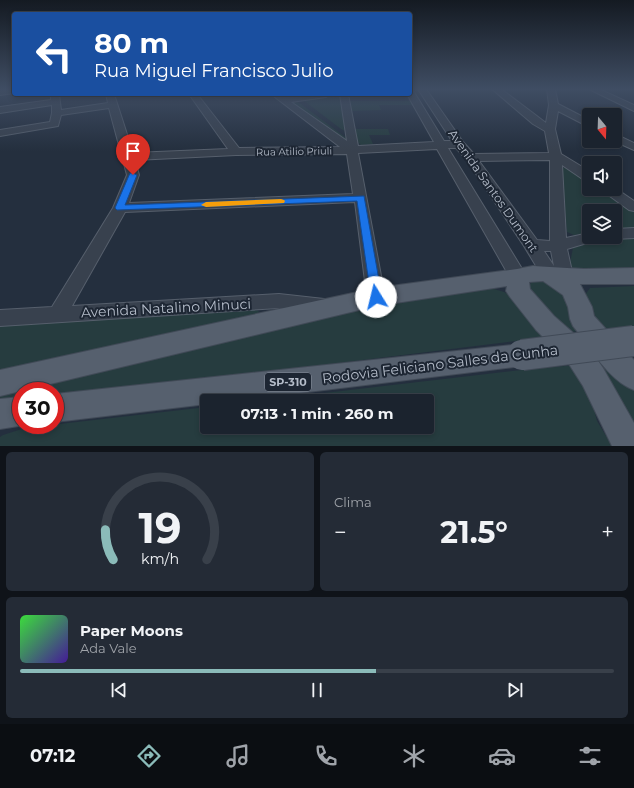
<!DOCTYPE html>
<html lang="pt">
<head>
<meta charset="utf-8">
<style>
  :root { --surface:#1b232e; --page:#242b36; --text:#f1f3f6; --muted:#a0a4aa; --line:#39404a; --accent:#8bbbb9 }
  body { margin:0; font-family:Montserrat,sans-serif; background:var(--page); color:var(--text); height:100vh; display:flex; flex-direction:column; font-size:15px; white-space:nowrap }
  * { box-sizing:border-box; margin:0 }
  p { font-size:13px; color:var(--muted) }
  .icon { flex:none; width:22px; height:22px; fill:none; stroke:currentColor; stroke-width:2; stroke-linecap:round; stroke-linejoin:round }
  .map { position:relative; height:446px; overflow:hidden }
  .details { display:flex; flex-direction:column; gap:6px; padding:6px; background:#0f1319; flex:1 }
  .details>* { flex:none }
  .top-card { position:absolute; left:12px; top:12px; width:400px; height:84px; border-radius:4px; box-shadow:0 2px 6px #0003,0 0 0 1px var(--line); background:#1a4fa0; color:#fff; overflow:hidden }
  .needle { width:26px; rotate:161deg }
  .buttons { position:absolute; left:582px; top:108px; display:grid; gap:8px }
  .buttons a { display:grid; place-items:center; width:40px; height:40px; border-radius:4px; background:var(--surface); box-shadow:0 2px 6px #0003,0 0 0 1px var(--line); font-size:20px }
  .speed { position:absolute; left:12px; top:382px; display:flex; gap:8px; font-size:20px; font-weight:700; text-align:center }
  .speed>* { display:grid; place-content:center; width:52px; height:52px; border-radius:50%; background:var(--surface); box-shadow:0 2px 6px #0003,0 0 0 1px var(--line); line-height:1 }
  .speed .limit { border:6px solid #d22; background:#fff; color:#111 }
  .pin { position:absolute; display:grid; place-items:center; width:34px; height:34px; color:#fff; margin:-41px -17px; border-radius:50% 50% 50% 0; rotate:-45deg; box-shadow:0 0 4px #0007 }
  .pin .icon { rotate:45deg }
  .me { position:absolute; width:44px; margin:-22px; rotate:351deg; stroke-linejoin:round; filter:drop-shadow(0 0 3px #0008) }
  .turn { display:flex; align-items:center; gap:14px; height:84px; padding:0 16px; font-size:18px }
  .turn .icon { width:52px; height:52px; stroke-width:2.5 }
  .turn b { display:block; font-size:28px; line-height:34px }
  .big { font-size:30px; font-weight:700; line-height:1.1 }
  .details .widget { flex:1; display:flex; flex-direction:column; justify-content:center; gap:6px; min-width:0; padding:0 14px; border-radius:6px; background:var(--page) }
  .details .dial { align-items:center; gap:0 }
  .dial svg { height:104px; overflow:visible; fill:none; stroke:var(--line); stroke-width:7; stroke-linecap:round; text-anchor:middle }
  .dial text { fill:var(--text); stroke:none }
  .song { display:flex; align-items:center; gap:12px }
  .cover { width:48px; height:48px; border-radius:6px; background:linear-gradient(135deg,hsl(120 70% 55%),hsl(260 70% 35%)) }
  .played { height:4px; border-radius:2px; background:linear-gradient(90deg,var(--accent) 60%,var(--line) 60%) }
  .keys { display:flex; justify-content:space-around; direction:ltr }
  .heat { display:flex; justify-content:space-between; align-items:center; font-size:22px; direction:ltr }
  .details .tiles { flex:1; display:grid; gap:6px; grid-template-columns:1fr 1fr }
  .widget:last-child { grid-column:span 2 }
  .trip { position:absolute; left:200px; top:394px; width:234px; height:40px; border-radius:4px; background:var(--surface); box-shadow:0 2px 6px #0003,0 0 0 1px var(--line); font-weight:700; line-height:40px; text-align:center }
  .menu { display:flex; height:64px; justify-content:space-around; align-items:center; background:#0b0e12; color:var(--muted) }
  .menu .icon { width:28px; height:28px }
  .menu .active { color:var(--accent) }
  .menu b { font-size:18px; color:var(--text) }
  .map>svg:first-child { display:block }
  .green { fill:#263c3f }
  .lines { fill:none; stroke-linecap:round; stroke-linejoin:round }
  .minor-casing { stroke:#565f6c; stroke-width:2 }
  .major-casing { stroke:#414a57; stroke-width:2 }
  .minor { fill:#38414e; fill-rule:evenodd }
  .major { fill:#56606e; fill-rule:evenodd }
  .major-bridge-casing { stroke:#414a57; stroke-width:32; stroke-linecap:butt }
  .major-bridge { stroke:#56606e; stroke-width:30 }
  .route { fill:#1a73e8; stroke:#114b97 }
  .slow { fill:#f59e0b }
  .labels { text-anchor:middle; stroke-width:4; stroke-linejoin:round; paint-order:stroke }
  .far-street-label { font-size:10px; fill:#b4bcc9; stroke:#1d2633 }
  .shield { fill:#1d2633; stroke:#878f9c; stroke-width:1 }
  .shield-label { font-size:11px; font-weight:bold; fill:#b4bcc9 }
  .street-label { font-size:12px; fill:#b4bcc9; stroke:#1d2633 }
  .near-street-label { font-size:14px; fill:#b4bcc9; stroke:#1d2633 }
</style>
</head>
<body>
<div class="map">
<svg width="634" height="446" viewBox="0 0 634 446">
  <rect width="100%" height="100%" fill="#242f3e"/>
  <path class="green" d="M332,94l9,2 4,35 -4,-2 -38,-29 2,-2z
    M295,100l2,1 52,39 -3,2 -56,-40z
    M350,101h61l2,4h-34l2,5 -30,1z
    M354,129h34l2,6h-21l4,9 -12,1 -6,-5z
    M561,168h7l21,14v7h11l34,22v19h-19v-19h-26v22l-15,2 -7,-3z
    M611,238h23v33l-57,2 -8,-6 4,-19 9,-5z
    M533,280c30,-2 38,28 50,51l-16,1 -35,-38 -3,-8z
    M634,286v40l-33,3 -16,-34 5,-7z
    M491,288l13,4 12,7 32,38 -493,61v-7h-34v11l-21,2v-11l334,-79z
    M251,309l8,2 -2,4 -257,62v-52z
    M609,362l25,24v58l-42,-79z
    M577,365l18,32 -1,12 3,12 15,25h-612v-9l3,-2 22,-7 182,-21v20h220v-26h-171l274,-32z"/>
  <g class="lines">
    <defs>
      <path id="minor" d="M0,89h14v4l-14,2z
        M410,89l4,3 30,49h8l-34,-52h8l37,53 11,12 75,-1 -4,-22 -12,-7 -41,-35h9l45,34 3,-18 -2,-16h8l3,15 31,16v7l-31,-16 -3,18 6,25 28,17v10l-5,-1 -22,-15 4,73 23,-5v4h10l-2,3 -30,9 6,27 6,10 -3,5 -6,1 -6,-1 -7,-12 -7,2 -6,-2 -20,-33 -57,-86 -11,-12h-8l79,129 -3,4 -6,2 -6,-2 -75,-132 -79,4 27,144 -2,5 -7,2 -7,-2 -2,-5 -12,-95 -230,10 -53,94 207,-12 45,5 7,2 3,5 -3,5 -7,2 -45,-5 -279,18v-16l52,-3 61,-99 14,-33 -18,-67 -48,7 -3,11 -58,10v-6l50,-8 2,-9v-8l-52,8v-6l51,-7v-6h8l2,16 47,-7 -2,-9h8l19,59 95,-4 -39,-55h8l42,54 101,-1 -69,-53h10l4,3 22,-3h23l-4,3 -35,5 56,39 -7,-47h8l10,52 76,-4 -27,-48h3zM347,154l6,40 -224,9 10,-28 -4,-15 101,-5zM550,160v81l-13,-1 -58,-79zM544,251h7l3,15z
        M589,89h10l35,16v6z
        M615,134l19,9v7l-20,-9z
        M615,188l19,13v10l-5,-1 -29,-21z
        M634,228v10l-19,1 -6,-2h6v-8z"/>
      <path id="major" d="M533,266l51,3 50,-1v16h-54l12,23 2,9 40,44v30c-26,-10 -44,-43 -61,-64l-3,-7 -2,-12 -5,-12 -20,-14 -14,1 1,7 24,27 33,29 16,23 31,55v23h-22l-29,-60 -16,-25 -31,-31 -26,-33 -4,-6 1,-5 -131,20 -376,90v-26l376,-82 141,-19z
        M522,344l10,3 4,8 -4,8 -10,3 -289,35h-26v3l-152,18v-28z
        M21,397v28h4l-25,4v-30z"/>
    </defs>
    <use href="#minor" class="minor-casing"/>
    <use href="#major" class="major-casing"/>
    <use href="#minor" class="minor"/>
    <use href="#major" class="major"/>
    <defs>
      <path id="major-bridge" d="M522,355l112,-14"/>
    </defs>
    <use href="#major-bridge" class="major-bridge-casing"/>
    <use href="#major-bridge" class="major-bridge"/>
  </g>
  <linearGradient id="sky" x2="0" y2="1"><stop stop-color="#141a22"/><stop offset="0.59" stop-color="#3f4d63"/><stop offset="1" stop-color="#3f4d63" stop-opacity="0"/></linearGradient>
  <rect width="634" height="151" fill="url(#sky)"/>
  <path class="route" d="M130,173h3l4,2 -12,30 239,-9 18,101 -2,3 -4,1 -4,-1 -1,-3 -14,-96 -240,9 -2,-2z"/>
  <path class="slow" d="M281,199l3,1 1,1 -1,2 -78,4 -5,-2 5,-3z"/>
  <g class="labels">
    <g class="far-street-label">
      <text transform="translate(294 151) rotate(-1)" y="4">Rua Atilio Priuli</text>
    </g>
    <rect class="shield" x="265" y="373" width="46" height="18" rx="3"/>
    <g class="shield-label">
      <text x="288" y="386">SP-310</text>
    </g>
    <g class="street-label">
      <text transform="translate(493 191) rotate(55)" y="4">Avenida Santos Dumont</text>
    </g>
    <g class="near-street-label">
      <text transform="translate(166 308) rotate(-3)" y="5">Avenida Natalino Minuci</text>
      <text transform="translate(440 364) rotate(-7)" y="5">Rodovia Feliciano Salles da Cunha</text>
    </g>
  </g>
</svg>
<div class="buttons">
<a><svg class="needle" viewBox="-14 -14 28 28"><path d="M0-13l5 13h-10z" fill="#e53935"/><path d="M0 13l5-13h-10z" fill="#a0a4aa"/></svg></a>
<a><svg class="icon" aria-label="sound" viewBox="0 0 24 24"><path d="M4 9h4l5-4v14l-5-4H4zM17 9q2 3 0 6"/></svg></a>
<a><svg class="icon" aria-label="layers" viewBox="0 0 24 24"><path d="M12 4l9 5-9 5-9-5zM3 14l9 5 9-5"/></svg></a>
</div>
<div class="speed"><div class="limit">30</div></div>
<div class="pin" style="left:133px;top:175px;background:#d93025"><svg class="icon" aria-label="arrive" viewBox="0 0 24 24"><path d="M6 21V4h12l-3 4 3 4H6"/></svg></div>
<svg class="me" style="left:376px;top:297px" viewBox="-20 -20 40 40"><circle r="19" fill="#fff"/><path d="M0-13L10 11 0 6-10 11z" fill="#1a73e8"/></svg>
<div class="trip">07:13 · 1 min · 260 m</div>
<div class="top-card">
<div class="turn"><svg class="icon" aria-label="left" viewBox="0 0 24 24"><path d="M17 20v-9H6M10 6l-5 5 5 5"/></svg><div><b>80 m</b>Rua Miguel Francisco Julio</div></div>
</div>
</div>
<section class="details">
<div class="tiles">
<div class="widget dial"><svg viewBox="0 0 100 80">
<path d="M14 69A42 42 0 1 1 86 69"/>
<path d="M14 69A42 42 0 0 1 8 46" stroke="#8bbbb9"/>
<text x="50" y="56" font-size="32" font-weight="700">19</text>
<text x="50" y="72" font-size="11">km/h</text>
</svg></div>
<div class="widget"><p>Clima</p>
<div class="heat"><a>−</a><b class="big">21.5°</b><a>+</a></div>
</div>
<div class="widget">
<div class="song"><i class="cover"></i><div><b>Paper Moons</b><p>Ada Vale</p></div></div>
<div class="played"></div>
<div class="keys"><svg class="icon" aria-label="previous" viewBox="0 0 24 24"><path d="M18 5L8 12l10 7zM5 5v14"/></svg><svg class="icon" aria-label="pause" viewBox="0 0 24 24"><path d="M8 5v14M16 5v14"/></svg><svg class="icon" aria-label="next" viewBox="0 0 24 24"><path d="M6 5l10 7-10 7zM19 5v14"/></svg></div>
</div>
</div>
</section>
<nav class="menu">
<b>07:12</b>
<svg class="icon active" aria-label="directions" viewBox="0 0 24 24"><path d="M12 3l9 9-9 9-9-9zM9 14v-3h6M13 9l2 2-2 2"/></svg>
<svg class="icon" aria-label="music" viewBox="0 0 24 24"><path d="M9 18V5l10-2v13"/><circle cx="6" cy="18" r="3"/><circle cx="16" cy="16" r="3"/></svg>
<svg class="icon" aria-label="phone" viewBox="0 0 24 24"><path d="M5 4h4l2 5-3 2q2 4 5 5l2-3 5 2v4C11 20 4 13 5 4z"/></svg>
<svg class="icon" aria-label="climate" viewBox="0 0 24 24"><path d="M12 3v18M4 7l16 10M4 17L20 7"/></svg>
<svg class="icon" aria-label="car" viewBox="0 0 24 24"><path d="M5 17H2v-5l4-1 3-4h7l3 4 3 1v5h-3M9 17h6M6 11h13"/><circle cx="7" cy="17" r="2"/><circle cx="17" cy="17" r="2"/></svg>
<svg class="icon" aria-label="filters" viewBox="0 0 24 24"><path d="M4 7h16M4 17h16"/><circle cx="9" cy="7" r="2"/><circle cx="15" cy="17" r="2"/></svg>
</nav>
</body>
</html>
